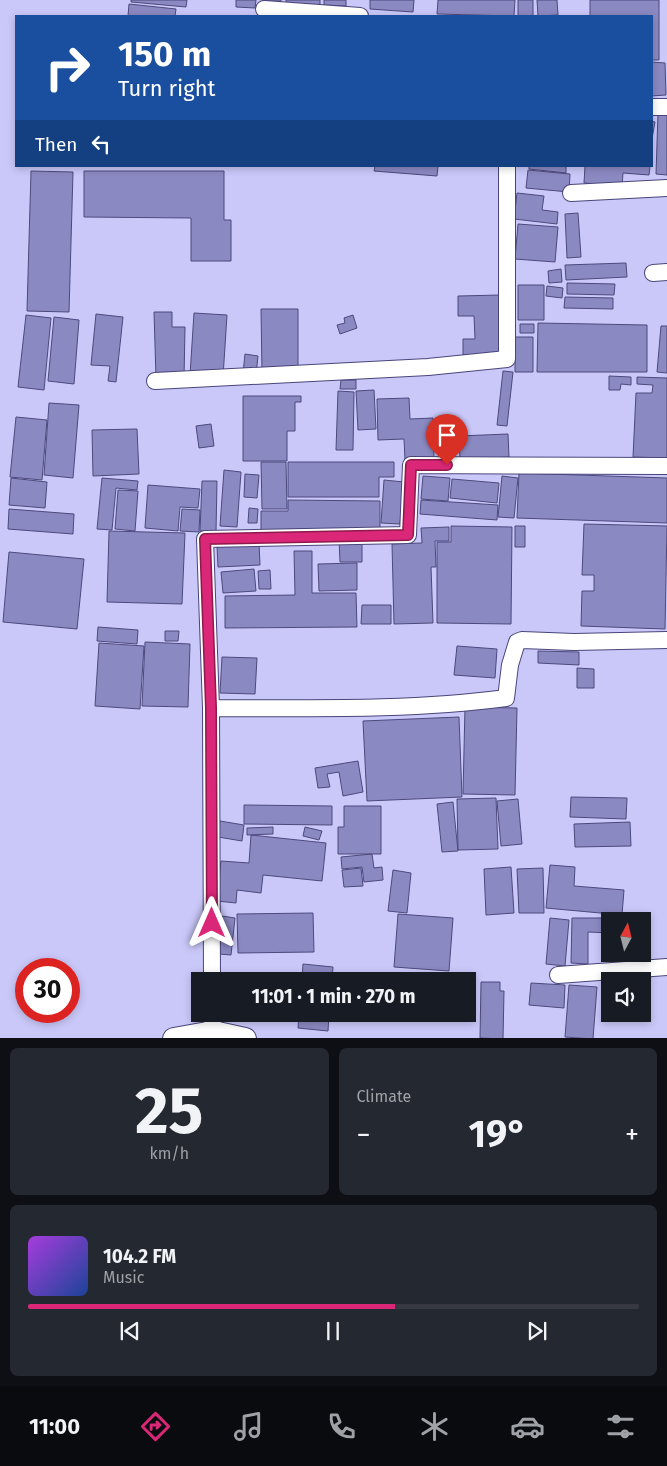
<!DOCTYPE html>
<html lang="en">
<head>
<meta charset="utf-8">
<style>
  :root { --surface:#171b24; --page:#242831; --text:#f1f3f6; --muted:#9ea1a6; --line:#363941; --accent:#db2777 }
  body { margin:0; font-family:"Fira Sans",sans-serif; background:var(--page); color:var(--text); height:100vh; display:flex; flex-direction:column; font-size:19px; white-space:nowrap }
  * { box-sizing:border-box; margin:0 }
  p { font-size:16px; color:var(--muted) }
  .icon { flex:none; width:28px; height:28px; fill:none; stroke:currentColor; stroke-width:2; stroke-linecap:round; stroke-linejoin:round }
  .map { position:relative; height:1038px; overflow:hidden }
  .panel { display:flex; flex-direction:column; gap:10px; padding:10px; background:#0d0f14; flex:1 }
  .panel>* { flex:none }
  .banner { position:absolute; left:15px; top:15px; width:638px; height:152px; border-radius:0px; box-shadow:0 2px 8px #0003; background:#1a4fa0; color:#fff; overflow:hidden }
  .needle { width:32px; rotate:7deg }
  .buttons { position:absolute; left:601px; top:912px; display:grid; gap:10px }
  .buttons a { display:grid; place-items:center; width:50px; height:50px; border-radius:0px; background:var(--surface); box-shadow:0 2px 8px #0003; font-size:25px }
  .speed { position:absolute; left:15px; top:958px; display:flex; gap:10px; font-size:25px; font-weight:700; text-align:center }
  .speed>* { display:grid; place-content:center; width:65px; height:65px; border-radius:50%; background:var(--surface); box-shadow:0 2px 8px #0003; line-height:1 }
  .speed .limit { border:8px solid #d22; background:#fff; color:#111 }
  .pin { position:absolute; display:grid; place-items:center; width:42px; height:42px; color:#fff; margin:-51px -21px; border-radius:50% 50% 50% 0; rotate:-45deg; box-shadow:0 0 5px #0007 }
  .pin .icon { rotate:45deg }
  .me { position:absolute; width:55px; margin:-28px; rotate:0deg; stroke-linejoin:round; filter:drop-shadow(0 0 4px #0008) }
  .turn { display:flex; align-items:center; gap:18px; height:105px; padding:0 20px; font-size:22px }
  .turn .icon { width:65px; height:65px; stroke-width:2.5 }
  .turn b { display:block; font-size:35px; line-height:42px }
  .then { display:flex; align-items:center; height:48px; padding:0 20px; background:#0003; gap:10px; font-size:19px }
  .big { font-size:38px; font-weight:700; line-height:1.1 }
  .panel .tile { flex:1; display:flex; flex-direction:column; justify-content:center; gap:8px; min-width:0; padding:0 18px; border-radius:8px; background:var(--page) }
  .panel .dial { align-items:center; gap:0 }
  .dial b { font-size:65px; line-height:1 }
  .song { display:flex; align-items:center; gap:15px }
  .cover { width:60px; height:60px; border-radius:8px; background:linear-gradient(135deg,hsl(280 70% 55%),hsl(220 70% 35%)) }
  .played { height:5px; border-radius:2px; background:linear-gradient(90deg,var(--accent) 60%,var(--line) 60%) }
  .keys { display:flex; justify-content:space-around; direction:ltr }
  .heat { display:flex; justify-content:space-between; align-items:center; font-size:28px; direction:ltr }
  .panel .tiles { flex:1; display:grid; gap:10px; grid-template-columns:1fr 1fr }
  .tile:last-child { grid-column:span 2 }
  .trip { position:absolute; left:191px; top:972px; width:285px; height:50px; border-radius:0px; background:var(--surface); box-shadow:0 2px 8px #0003; font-weight:700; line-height:50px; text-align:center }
  .dock { display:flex; height:80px; justify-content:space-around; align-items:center; background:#090b0e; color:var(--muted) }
  .dock .icon { width:35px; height:35px }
  .dock .active { color:var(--accent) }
  .dock b { font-size:22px; color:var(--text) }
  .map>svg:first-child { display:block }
  .building { fill:#8b89c2; stroke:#4d497d }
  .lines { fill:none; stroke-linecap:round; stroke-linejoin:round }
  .street-casing { stroke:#494579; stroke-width:18 }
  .secondary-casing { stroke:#494579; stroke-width:24 }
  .street { stroke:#fff; stroke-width:16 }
  .secondary { stroke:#fff; stroke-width:22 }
  .route-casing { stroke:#8e194d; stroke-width:12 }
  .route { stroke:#db2777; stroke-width:9 }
</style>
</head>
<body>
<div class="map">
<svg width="667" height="1039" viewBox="0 0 667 1039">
  <rect width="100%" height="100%" fill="#c9c8f9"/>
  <path class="building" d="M131,0h56l-1,7 -55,-5z
    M236,0h20l-1,8 -19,-1z
    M263,0h18v2l-18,1z
    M286,0h34v9l-34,-2z
    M324,0h22v6l-22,-1z
    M370,0h44l-1,12 -43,-3z
    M438,0h77l-1,16 -77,-2z
    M518,0h15v16h-15z
    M537,0h20l1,15 -20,1z
    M590,0h69v60h-8v-44h-61z
    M129,4l47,5 -1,7h-47z
    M651,62l14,1 1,32 -15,1z
    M658,113l9,1v61l-11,-1z
    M651,121l4,1 -4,22z
    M375,166h63l-1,10 -63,-5z
    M529,166h37v7l-37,-4z
    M585,166h65l-1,9 -26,-2 -1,13 -38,-3z
    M528,170l42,4 -1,18 -43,-4z
    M31,171l42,1 -4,140 -42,-1z
    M84,171h140v49h7v41h-40v-43l-107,-1z
    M517,193l27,3 -2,14 16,2 -1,12 -43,-5z
    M578,213l3,44 -14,1 -2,-44z
    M518,224l40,3 -3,35 -40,-3z
    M626,263l1,14 -61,3 -1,-15z
    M561,269l1,13 -13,1 -1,-12z
    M567,283l48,1 -1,11 -47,-1z
    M518,285h26v35h-26z
    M547,286l16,2 -1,10 -16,-2z
    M501,295l2,60 -40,1v-17h12l-1,-23h-16v-20z
    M565,297l48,1v11l-49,-1z
    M261,309h37v64h-36z
    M154,312h18v15h13l-1,52 -28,-1z
    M194,313l33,2 -4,62 -33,-2z
    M96,314l27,3 -7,65 -8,-1 2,-15 -19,-1z
    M26,315l25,3 -7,72 -26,-3z
    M353,315l4,13 -17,6 -3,-9 8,-2 -1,-5z
    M54,317l25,3 -5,64 -26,-3z
    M538,323l109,2v47h-110z
    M520,324h14v9h-14z
    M661,326h6v47l-10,-1z
    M515,337h18v35h-18z
    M245,354l13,2 -2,19 -13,-2z
    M503,371l10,1 -6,54 -10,-1z
    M609,376l22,1v8l-10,-1 -1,6h-11z
    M637,377l30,1v80l-34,-1 3,-64h16l1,-8 -16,-1z
    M341,380h15v9h-16z
    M374,390l2,39 -18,1 -2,-39z
    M338,391l16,1 -1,58h-17z
    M243,396h58v6h-6v29h-8v30h-44z
    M409,398l1,21 23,-1 1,41 -29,1 -1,-21 -26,1 -1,-41z
    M49,403l30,2 -6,73 -29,-3z
    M16,417l31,3 -5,60 -32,-3z
    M211,424l3,22 -15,2 -3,-22z
    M137,429l2,45 -46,2 -1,-46z
    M508,434l1,23 -49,3 -1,-24z
    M449,439h9l-2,15h-8z
    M261,462h25l1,47h-25z
    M288,462h106v15h-15v20h-91z
    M224,470l17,2 -4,55 -17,-1z
    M519,473l148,5v45l-150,-5z
    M245,474l14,1 -2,23 -13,-1z
    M423,476l27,2 -2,23 -27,-2z
    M502,476l16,2 -4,40 -16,-1z
    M11,478l36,4 -2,26 -36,-3z
    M102,478l36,3 -1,9 -21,-2 -4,42 -15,-1z
    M452,479l47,4 -2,20 -47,-5z
    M384,480l20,2 -4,42 -19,-1z
    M202,481h15l-1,51 -16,-1z
    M148,485l52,4 -2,19 -18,-1 -2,24 -33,-3z
    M118,490l20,1 -3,40 -20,-2z
    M288,500l92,1v30l-119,-1v-19h27z
    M421,500l77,5 -1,15 -77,-6z
    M249,508l9,1 -1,14h-9z
    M9,509l65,5 -1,20 -65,-5z
    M182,509l18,1 -1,22 -19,-1z
    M584,524l83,2 -2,103 -84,-3 1,-35h12v-16h-12z
    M451,526l61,1 -1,97 -74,-1v-81h14z
    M515,526h10v21h-10z
    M449,527v14h-14l1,26h-5l2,56 -39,1 -2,-80 30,-1 -1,-15z
    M109,531l76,2 -3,71 -75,-2z
    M339,539h23v23h-22z
    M259,543l1,22 -42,2 -1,-22z
    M294,551h18v42h44l1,34 -132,1v-32l70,-1z
    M9,552l75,7 -7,70 -74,-7z
    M357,563v27l-38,1 -1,-27z
    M254,569l2,22 -33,2 -2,-21z
    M270,570l1,19h-12l-1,-18z
    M362,605h29v19h-30z
    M98,627l40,3 -1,14 -40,-3z
    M165,631h14l-1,10h-13z
    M145,642l45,2 -2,63 -46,-1z
    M99,643l45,3 -4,63 -45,-3z
    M457,646l40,3 -2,29 -41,-3z
    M538,651l41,1v13l-41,-2z
    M222,657l35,1 -2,36 -35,-1z
    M577,668l17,1v19h-17z
    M465,707l52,1 -2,87 -52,-1z
    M459,717l3,80 -95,4 -4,-80z
    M358,761l5,31 -20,4 -4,-24 -12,2 3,13 -12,1 -3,-20z
    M571,797l56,1 -1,21 -56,-2z
    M496,798l2,51 -40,1 -1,-51z
    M518,799l4,45 -21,2 -4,-45z
    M453,802l5,49 -16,1 -5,-48z
    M244,805l88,1v19l-88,-1z
    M344,806h37v48h-43v-27h6z
    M220,821l24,4 -2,16 -24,-4z
    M630,822l1,24 -56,1 -1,-23z
    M273,827v7l-26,1v-7z
    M305,827l17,4 -3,9 -16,-4z
    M251,835l75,8 -4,38 -59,-6 -2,18 -24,-3 -1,13 -19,-2 4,-40 28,2z
    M372,854l2,14 8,-1 1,13 -19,2 -2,-15 -20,2 -1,-12z
    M550,865l25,2 -1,19 50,4 -2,25 -76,-7z
    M511,867l3,46 -28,2 -2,-46z
    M361,868l2,18 -19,1 -2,-17z
    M543,868l1,45h-25l-2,-44z
    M393,870l18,3 -4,40 -19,-2z
    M313,913l1,39 -76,1 -1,-39z
    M398,914l55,4 -4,53 -55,-4z
    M222,916l13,2 -4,37 -12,-1z
    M550,918l19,2 -4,46 -19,-2z
    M572,918h57v3h-19v12l-22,-1v32l-17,-1z
    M303,964l30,3 -1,14h-30z
    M481,982h19v9h4l-1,48 -23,-1z
    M531,983l34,2 -1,23 -35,-3z
    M569,985l28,2 -4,52 -28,-2z
    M299,1014h30l-1,17 -30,-3z"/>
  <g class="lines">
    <defs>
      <path id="street" d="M264,9l96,7
        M651,107h16
        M571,193l96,-5
        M653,273l14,-1
        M155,381l273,-14 79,-8v-193
        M211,708c98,0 198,3 295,-10l4,-33 7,-23 5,-2 52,2 93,-2
        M558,975l109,-8
        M212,981l-1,-273 -6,-169 203,-4 3,-70 256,1
        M212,1014l1,18"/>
      <path id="secondary" d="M174,1039l39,-7 32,7"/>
    </defs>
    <use href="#street" class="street-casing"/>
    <use href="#secondary" class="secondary-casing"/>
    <use href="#street" class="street"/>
    <use href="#secondary" class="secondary"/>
  </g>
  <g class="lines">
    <defs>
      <path id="route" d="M212,923l-1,-215 -6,-169 203,-4 3,-70h36"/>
    </defs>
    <use href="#route" class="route-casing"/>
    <use href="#route" class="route"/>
  </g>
</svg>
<div class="buttons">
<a><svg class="needle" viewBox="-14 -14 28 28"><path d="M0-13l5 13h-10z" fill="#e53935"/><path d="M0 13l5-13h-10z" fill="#9ea1a6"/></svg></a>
<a><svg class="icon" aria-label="sound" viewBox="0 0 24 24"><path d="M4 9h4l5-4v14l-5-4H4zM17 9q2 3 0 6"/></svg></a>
</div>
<div class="speed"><div class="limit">30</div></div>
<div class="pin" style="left:447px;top:465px;background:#d93025"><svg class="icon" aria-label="arrive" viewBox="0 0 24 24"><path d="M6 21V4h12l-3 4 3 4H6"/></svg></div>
<svg class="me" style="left:212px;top:923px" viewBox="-20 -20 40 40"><path d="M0-17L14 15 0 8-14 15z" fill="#db2777" stroke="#fff" stroke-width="4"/></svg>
<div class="trip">11:01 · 1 min · 270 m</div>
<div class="banner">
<div class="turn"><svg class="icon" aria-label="right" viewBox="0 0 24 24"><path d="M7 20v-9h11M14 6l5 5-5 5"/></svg><div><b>150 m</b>Turn right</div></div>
<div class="then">Then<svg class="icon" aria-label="left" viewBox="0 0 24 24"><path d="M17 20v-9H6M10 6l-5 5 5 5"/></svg></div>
</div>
</div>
<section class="panel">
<div class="tiles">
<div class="tile dial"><b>25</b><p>km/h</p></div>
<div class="tile"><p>Climate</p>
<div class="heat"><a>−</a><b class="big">19°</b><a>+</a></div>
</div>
<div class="tile">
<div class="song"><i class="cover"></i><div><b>104.2 FM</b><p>Music</p></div></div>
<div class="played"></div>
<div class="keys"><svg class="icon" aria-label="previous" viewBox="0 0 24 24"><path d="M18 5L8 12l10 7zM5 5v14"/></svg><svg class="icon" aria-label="pause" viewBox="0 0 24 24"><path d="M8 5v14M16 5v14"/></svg><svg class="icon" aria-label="next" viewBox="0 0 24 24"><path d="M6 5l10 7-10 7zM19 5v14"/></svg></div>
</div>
</div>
</section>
<nav class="dock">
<b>11:00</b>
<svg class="icon active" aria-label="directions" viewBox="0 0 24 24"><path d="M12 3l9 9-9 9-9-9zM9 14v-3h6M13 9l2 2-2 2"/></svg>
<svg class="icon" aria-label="music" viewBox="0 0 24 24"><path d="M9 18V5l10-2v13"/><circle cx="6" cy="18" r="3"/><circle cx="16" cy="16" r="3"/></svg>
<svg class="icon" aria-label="phone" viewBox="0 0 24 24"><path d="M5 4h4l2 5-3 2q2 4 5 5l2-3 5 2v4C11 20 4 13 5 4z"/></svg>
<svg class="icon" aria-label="climate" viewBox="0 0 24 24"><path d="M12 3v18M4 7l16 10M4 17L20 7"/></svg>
<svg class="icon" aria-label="car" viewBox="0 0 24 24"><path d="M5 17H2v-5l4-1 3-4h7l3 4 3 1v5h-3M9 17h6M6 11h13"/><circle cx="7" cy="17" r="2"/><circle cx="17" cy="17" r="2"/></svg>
<svg class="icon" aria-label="filters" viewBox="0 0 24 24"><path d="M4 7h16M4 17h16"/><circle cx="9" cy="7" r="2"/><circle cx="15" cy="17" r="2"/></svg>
</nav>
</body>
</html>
